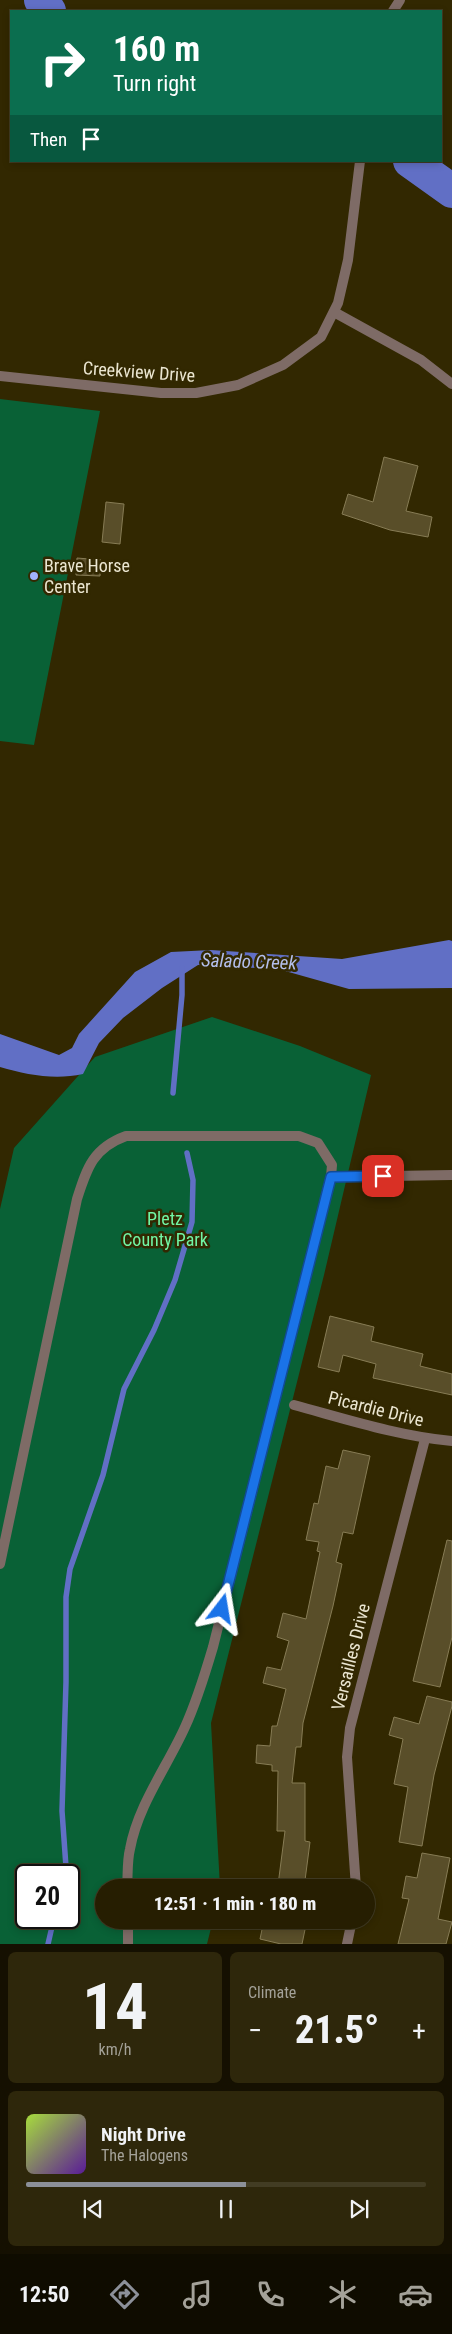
<!DOCTYPE html>
<html lang="en">
<head>
<meta charset="utf-8">
<style>
  :root { --surface:#261e01; --page:#2e270b; --text:#f1f3f6; --muted:#a4a299; --line:#423c23; --accent:#8c9099 }
  body { margin:0; font-family:"Roboto Condensed",sans-serif; background:var(--page); color:var(--text); height:100vh; display:flex; flex-direction:column; font-size:19px; white-space:nowrap }
  * { box-sizing:border-box; margin:0 }
  p { font-size:16px; color:var(--muted) }
  .icon { flex:none; width:28px; height:28px; fill:none; stroke:currentColor; stroke-width:2; stroke-linecap:round; stroke-linejoin:round }
  .map { position:relative; height:1944px; overflow:hidden }
  .details { display:flex; flex-direction:column; gap:8px; padding:8px; background:#151001; flex:1 }
  .details>* { flex:none }
  .top-card { position:absolute; left:10px; top:10px; width:432px; height:152px; border-radius:0px; box-shadow:0 2px 8px #0003,0 0 0 1px var(--line); background:#0b6e4f; color:#fff; overflow:hidden }
  .speed { position:absolute; left:15px; top:1864px; display:flex; gap:10px; font-size:25px; font-weight:700; text-align:center }
  .speed>* { display:grid; place-content:center; width:65px; height:65px; border-radius:50%; background:var(--surface); box-shadow:0 2px 8px #0003,0 0 0 1px var(--line); line-height:1 }
  .speed .limit { border:2px solid #111; border-radius:8px; background:#fff; color:#111 }
  .pin { position:absolute; display:grid; place-items:center; width:42px; height:42px; color:#fff; margin:-21px; border-radius:10px; box-shadow:0 2px 8px #0006 }
  .me { position:absolute; width:55px; margin:-28px; rotate:14deg; stroke-linejoin:round; filter:drop-shadow(0 0 4px #0008) }
  .turn { display:flex; align-items:center; gap:18px; height:105px; padding:0 20px; font-size:22px }
  .turn .icon { width:65px; height:65px; stroke-width:2.5 }
  .turn b { display:block; font-size:35px; line-height:42px }
  .then { display:flex; align-items:center; height:48px; padding:0 20px; background:#0003; gap:10px; font-size:19px }
  .big { font-size:38px; font-weight:800; line-height:1.1 }
  .details .card { flex:1; display:flex; flex-direction:column; justify-content:center; gap:8px; min-width:0; padding:0 18px; border-radius:8px; background:var(--page) }
  .details .dial { align-items:center; gap:0 }
  .dial b { font-size:65px; line-height:1 }
  .song { display:flex; align-items:center; gap:15px }
  .cover { width:60px; height:60px; border-radius:8px; background:linear-gradient(135deg,hsl(80 70% 55%),hsl(270 70% 35%)) }
  .played { height:5px; border-radius:2px; background:linear-gradient(90deg,var(--accent) 55%,var(--line) 55%) }
  .keys { display:flex; justify-content:space-around; direction:ltr }
  .heat { display:flex; justify-content:space-between; align-items:center; font-size:28px; direction:ltr }
  .details .tiles { flex:1; display:grid; gap:8px; grid-template-columns:1fr 1fr }
  .card:last-child { grid-column:span 2 }
  .trip { position:absolute; left:95px; top:1879px; width:280px; height:50px; border-radius:25px; background:var(--surface); box-shadow:0 2px 8px #0003,0 0 0 1px var(--line); font-weight:800; line-height:50px; text-align:center }
  .tab-bar { display:flex; height:80px; justify-content:space-around; align-items:center; background:#0f0c00; color:var(--muted) }
  .tab-bar .icon { width:35px; height:35px }
  .tab-bar .current { color:var(--accent) }
  .tab-bar b { font-size:22px; color:var(--text) }
  .map>svg:first-child { display:block }
  .green { fill:#096136; fill-rule:evenodd }
  .water { fill:#616fc5 }
  .lines { fill:none; stroke-linecap:round; stroke-linejoin:round }
  .stream { stroke:#616fc5; stroke-width:5.5 }
  .river { stroke:#616fc5; stroke-width:34 }
  .building { fill:#594e29; stroke:#877c55 }
  .lane { stroke:#7e6b66; stroke-width:10 }
  .street { stroke:#7e6b66; stroke-width:10 }
  .route-casing { stroke:#114b97; stroke-width:12 }
  .route { stroke:#1a73e8; stroke-width:9 }
  .poi-dot { fill:#a2b2fd; stroke:#322801; stroke-width:2 }
  .labels { text-anchor:middle; stroke-width:5; stroke-linejoin:round; paint-order:stroke }
  .street-label { font-size:18px; fill:#ebe6d1; stroke:#322801 }
  .poi-label { font-size:18px; fill:#ebe6d1; stroke:#322801; text-anchor:start }
  .park-label { font-size:18px; fill:#71f6a5; stroke:#322801 }
  .water-label { font-size:19px; font-style:italic; fill:#b4bfec; stroke:#322801 }
</style>
</head>
<body>
<div class="map">
<svg width="452" height="1944" viewBox="0 0 452 1944">
  <rect width="100%" height="100%" fill="#322801"/>
  <path class="green" d="M0,399l100,12 -66,334 -34,-4z
    M212,1017l88,29 71,29 -47,200 -113,448 9,164 -116,1v32h109l-6,24h-207v-735l14,-61 81,-91zM26,1875h43v43h-43z"/>
  <path class="water" d="M449,940l3,1v47l-103,1 -71,-20 -80,-4 -36,23 -39,30 -24,25 -16,31c-28,6 -56,1 -83,-7v-33l59,21 13,-7 7,-14 56,-62 36,-20 40,-2 131,9z"/>
  <g class="lines">
    <path class="stream" d="M173,1093l9,-98v-27
      M64,1875l2,-8 -4,-56 4,-129v-85l4,-28 33,-94 21,-86 30,-59 21,-50 17,-58 1,-42 -6,-27
      M48,1944l6,-26"/>
    <path class="river" d="M41,0l8,11
      M410,161l42,30"/>
  </g>
  <path class="building" d="M384,457l34,9 -12,45 26,6 -4,20 -38,-7 -48,-16 6,-20 25,8z
    M106,502l18,2 -4,40 -18,-2z
    M77,558l24,2 -1,16 -24,-1z
    M330,1316l44,11 -3,14 52,13 -3,12 32,8v21l-79,-17 3,-14 -33,-9 -4,17 -21,-5z
    M343,1450l27,6 -17,78 -10,-2 -7,30 6,2 -9,42 -30,117 -2,24h-5l-4,36h13v58l5,1 -6,46h-9l-17,-3 7,-54h-8l1,-60h-6v-6l-16,-2 1,-18 13,1 2,-20h5l9,-37 -23,-6 4,-16 14,3 8,-29 -12,-4 6,-24 23,6 14,-67 -3,-1 2,-9 -13,-2 8,-37 4,1 8,-38 12,3z
    M447,1540l5,1v96l-12,50 -27,-6z
    M427,1696l25,6v4l-18,69 -12,71 -23,-4 9,-55 -14,-3 9,-45 -14,-4 5,-18 25,7z
    M422,1853l28,5 -12,61 14,3 -6,22h-48l11,-45 -7,-1 4,-22 11,2z
    M264,1920h43l-5,24h-21l-21,-5z"/>
  <g class="lines">
    <path class="lane" d="M334,312l87,48 31,24
      M331,1177l121,-2
      M0,1564l77,-365c10,-31 16,-51 49,-63h173l19,7 14,22 -1,12 -118,470c-8,27 -16,54 -28,80 -18,40 -47,78 -55,122 -3,12 -2,26 -3,39
      M128,1920v24"/>
    <path class="street" d="M393,11l7,-11
      M0,376l161,17h35l42,-8 45,-20 38,-28 17,-34 10,-43 12,-99
      M294,1405c52,14 104,31 158,36
      M356,1888l-9,-131 3,-29 75,-289
      M347,1944l5,-24"/>
  </g>
  <g class="lines">
    <defs>
      <path id="route" d="M222,1609l109,-432 52,-1"/>
    </defs>
    <use href="#route" class="route-casing"/>
    <use href="#route" class="route"/>
  </g>
  <circle class="poi-dot" cx="34" cy="576" r="5"/>
  <g class="labels">
    <g class="street-label">
      <text transform="translate(139 372) rotate(4)" y="6">Creekview Drive</text>
      <text transform="translate(376 1409) rotate(14)" y="6">Picardie Drive</text>
      <text transform="translate(351 1657) rotate(-76)" y="6">Versailles Drive</text>
    </g>
    <g class="poi-label">
      <text x="44" y="572">Brave Horse<tspan x="44" dy="21">Center</tspan></text>
    </g>
    <g class="park-label">
      <text x="165" y="1225">Pletz<tspan x="165" dy="21">County Park</tspan></text>
    </g>
    <g class="water-label">
      <text transform="translate(249 961) rotate(2)" y="7">Salado Creek</text>
    </g>
  </g>
</svg>
<div class="speed"><div class="limit">20</div></div>
<div class="pin" style="left:383px;top:1176px;background:#d93025"><svg class="icon" aria-label="arrive" viewBox="0 0 24 24"><path d="M6 21V4h12l-3 4 3 4H6"/></svg></div>
<svg class="me" style="left:222px;top:1609px" viewBox="-20 -20 40 40"><path d="M0-17L14 15 0 8-14 15z" fill="#1a73e8" stroke="#fff" stroke-width="4"/></svg>
<div class="trip">12:51 · 1 min · 180 m</div>
<div class="top-card">
<div class="turn"><svg class="icon" aria-label="right" viewBox="0 0 24 24"><path d="M7 20v-9h11M14 6l5 5-5 5"/></svg><div><b>160 m</b>Turn right</div></div>
<div class="then">Then<svg class="icon" aria-label="arrive" viewBox="0 0 24 24"><path d="M6 21V4h12l-3 4 3 4H6"/></svg></div>
</div>
</div>
<section class="details">
<div class="tiles">
<div class="card dial"><b>14</b><p>km/h</p></div>
<div class="card"><p>Climate</p>
<div class="heat"><a>−</a><b class="big">21.5°</b><a>+</a></div>
</div>
<div class="card">
<div class="song"><i class="cover"></i><div><b>Night Drive</b><p>The Halogens</p></div></div>
<div class="played"></div>
<div class="keys"><svg class="icon" aria-label="previous" viewBox="0 0 24 24"><path d="M18 5L8 12l10 7zM5 5v14"/></svg><svg class="icon" aria-label="pause" viewBox="0 0 24 24"><path d="M8 5v14M16 5v14"/></svg><svg class="icon" aria-label="next" viewBox="0 0 24 24"><path d="M6 5l10 7-10 7zM19 5v14"/></svg></div>
</div>
</div>
</section>
<nav class="tab-bar">
<b>12:50</b>
<svg class="icon current" aria-label="directions" viewBox="0 0 24 24"><path d="M12 3l9 9-9 9-9-9zM9 14v-3h6M13 9l2 2-2 2"/></svg>
<svg class="icon" aria-label="music" viewBox="0 0 24 24"><path d="M9 18V5l10-2v13"/><circle cx="6" cy="18" r="3"/><circle cx="16" cy="16" r="3"/></svg>
<svg class="icon" aria-label="phone" viewBox="0 0 24 24"><path d="M5 4h4l2 5-3 2q2 4 5 5l2-3 5 2v4C11 20 4 13 5 4z"/></svg>
<svg class="icon" aria-label="climate" viewBox="0 0 24 24"><path d="M12 3v18M4 7l16 10M4 17L20 7"/></svg>
<svg class="icon" aria-label="car" viewBox="0 0 24 24"><path d="M5 17H2v-5l4-1 3-4h7l3 4 3 1v5h-3M9 17h6M6 11h13"/><circle cx="7" cy="17" r="2"/><circle cx="17" cy="17" r="2"/></svg>
</nav>
</body>
</html>
